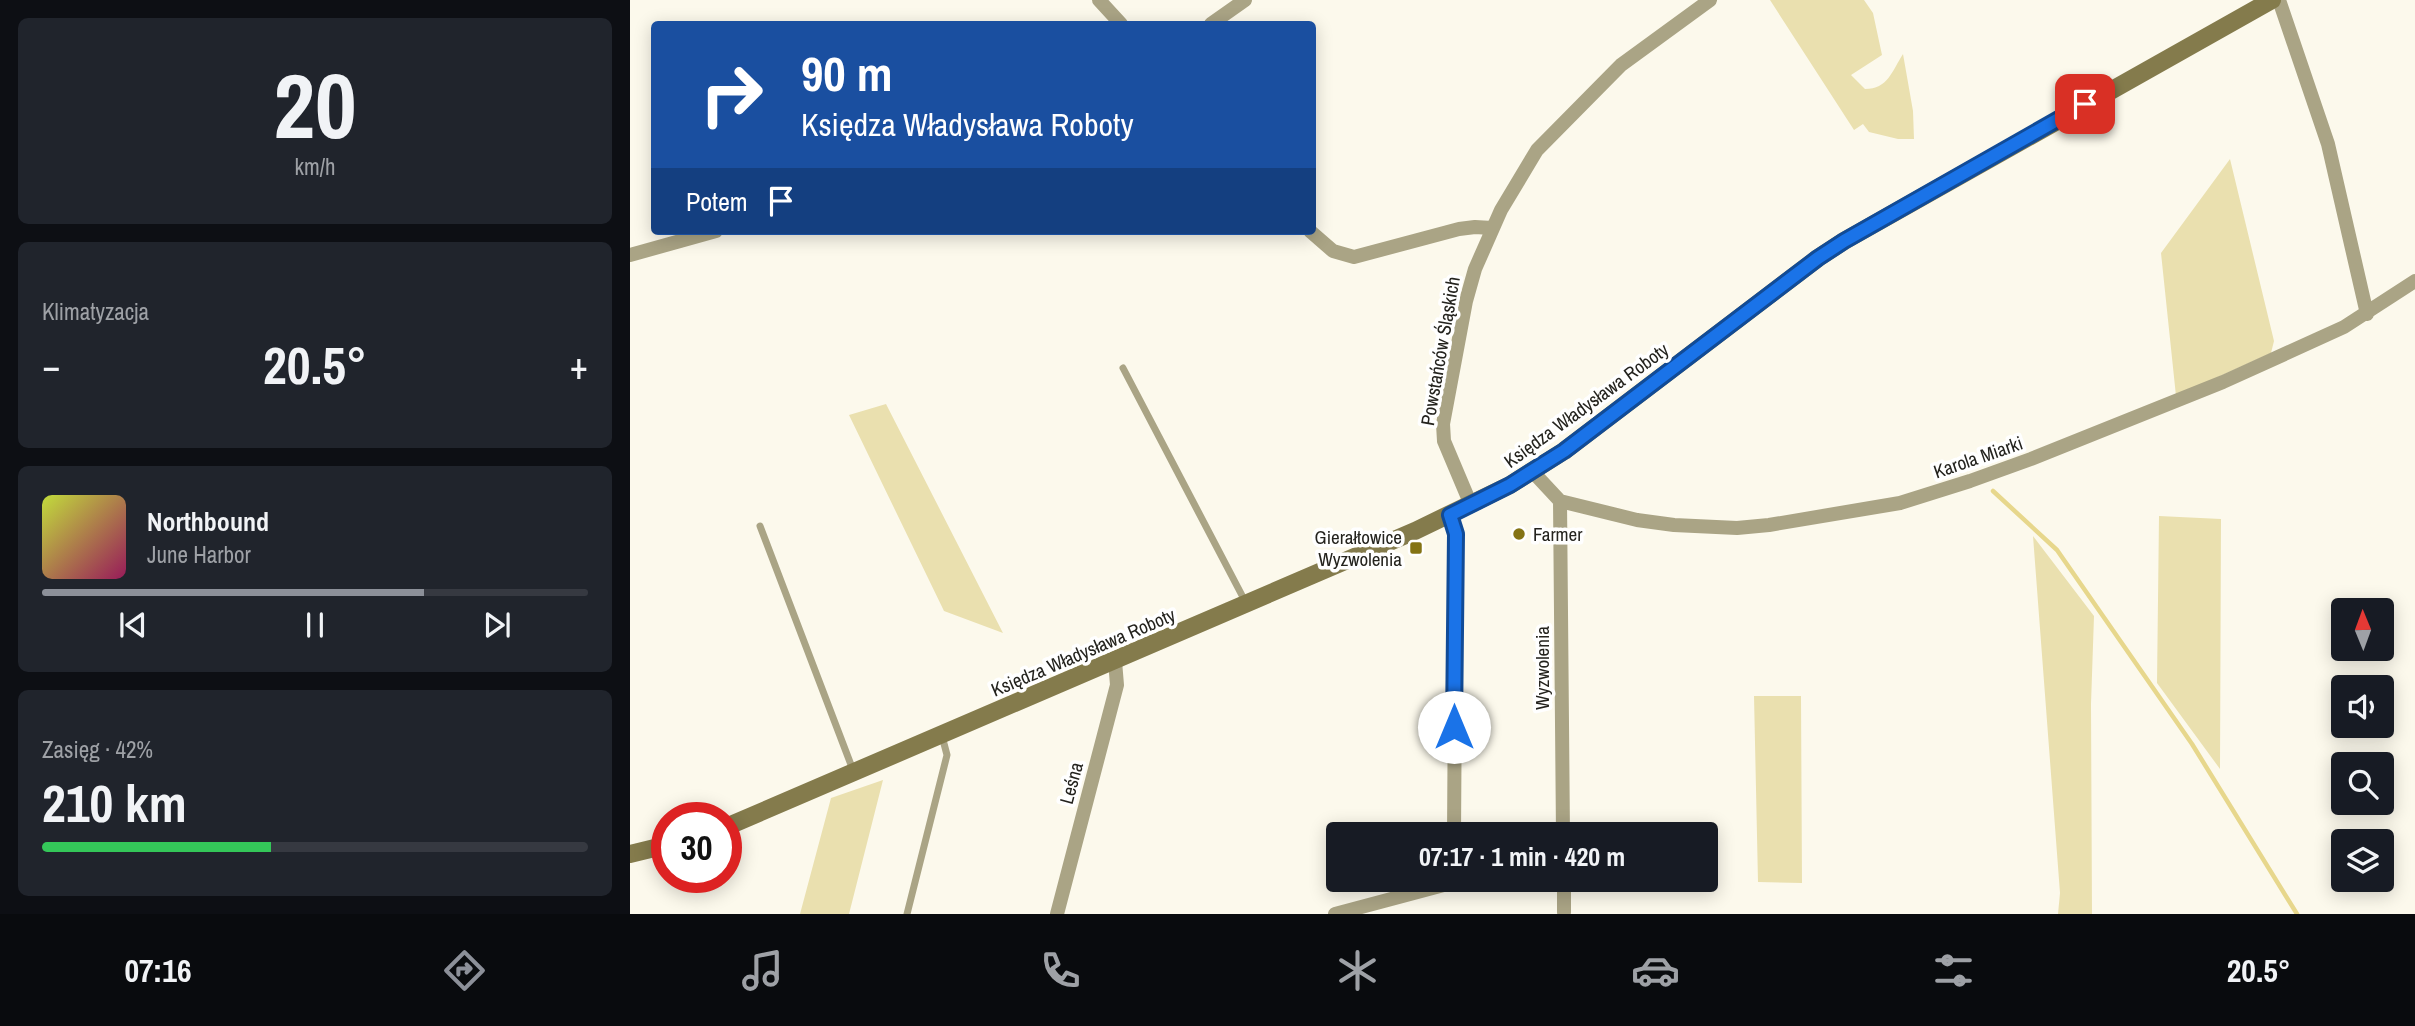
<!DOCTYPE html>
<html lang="pl">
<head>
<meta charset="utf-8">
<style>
  :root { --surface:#171b24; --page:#20242c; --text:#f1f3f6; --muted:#9ea1a6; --line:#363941; --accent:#8c9099 }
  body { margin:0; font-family:"Archivo Narrow",sans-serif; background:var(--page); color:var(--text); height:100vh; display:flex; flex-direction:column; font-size:26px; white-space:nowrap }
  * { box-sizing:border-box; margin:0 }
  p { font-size:23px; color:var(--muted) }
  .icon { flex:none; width:38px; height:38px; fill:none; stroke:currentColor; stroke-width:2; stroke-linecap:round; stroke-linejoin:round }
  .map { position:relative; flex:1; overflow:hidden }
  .drawer { display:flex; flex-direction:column; gap:18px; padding:18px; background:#0d0f14; width:630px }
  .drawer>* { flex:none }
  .banner { position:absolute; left:21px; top:21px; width:665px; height:214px; border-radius:7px; box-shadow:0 4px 18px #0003; background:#1a4fa0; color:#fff; overflow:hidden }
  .needle { width:46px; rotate:359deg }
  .fabs { position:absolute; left:1701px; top:598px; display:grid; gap:14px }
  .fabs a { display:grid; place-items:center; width:63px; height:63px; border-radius:7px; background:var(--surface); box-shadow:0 4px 18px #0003; font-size:35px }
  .speed { position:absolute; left:21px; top:802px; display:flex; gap:14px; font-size:35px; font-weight:700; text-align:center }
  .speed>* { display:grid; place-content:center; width:91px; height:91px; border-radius:50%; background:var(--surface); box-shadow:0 4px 18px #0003; line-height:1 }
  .speed .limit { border:10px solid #d22; background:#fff; color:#111 }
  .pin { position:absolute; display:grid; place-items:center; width:60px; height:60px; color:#fff; margin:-30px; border-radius:14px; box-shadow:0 4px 10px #0006 }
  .me { position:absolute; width:77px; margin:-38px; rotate:0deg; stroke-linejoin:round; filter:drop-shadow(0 0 5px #0008) }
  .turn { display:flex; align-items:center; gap:24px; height:147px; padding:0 35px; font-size:32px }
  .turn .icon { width:91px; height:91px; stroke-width:2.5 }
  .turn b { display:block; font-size:49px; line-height:60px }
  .then { display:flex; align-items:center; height:66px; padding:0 35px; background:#0003; gap:14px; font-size:26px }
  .big { font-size:52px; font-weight:800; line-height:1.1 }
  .drawer .card { flex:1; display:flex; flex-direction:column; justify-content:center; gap:10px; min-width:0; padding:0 24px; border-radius:10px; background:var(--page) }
  .drawer .dial { align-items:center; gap:0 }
  .dial b { font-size:91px; line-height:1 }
  .song { display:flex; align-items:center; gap:21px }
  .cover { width:84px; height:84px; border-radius:10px; background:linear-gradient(135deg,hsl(70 70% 55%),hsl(330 70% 35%)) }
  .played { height:7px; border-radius:4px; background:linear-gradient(90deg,var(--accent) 70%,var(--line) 70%) }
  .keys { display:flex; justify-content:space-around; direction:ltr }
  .heat { display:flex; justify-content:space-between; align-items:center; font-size:38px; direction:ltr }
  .charge { height:10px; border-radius:5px; background:linear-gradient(90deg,#34c759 42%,var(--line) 0) }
  .trip { position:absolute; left:696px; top:822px; width:392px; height:70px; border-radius:7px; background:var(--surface); box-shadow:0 4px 18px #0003; font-weight:800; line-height:70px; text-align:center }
  .tabs { display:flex; height:112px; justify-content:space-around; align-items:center; background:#090b0e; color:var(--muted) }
  .tabs .icon { width:49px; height:49px }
  .tabs .active { color:var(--accent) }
  .tabs b { font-size:32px; color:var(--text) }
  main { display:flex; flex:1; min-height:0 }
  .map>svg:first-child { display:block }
  .green { fill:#eae0af }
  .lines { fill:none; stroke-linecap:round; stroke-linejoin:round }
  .stream { stroke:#e7d78c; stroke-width:4.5 }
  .lane { stroke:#aaa485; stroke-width:7 }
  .street { stroke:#aaa485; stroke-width:14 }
  .secondary { stroke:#847b4c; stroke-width:18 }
  .route-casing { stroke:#114b97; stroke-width:18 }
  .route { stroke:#1a73e8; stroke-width:12 }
  .poi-dot { fill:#847314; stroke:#fff; stroke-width:2.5 }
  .labels { text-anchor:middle; stroke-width:7; stroke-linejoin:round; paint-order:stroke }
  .street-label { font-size:19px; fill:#24231e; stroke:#fff }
  .poi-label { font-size:19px; fill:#24231e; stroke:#fff; text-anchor:start }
</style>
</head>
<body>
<main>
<section class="drawer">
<div class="card dial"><b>20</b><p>km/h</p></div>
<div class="card"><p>Klimatyzacja</p>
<div class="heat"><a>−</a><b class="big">20.5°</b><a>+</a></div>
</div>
<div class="card">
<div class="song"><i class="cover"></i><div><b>Northbound</b><p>June Harbor</p></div></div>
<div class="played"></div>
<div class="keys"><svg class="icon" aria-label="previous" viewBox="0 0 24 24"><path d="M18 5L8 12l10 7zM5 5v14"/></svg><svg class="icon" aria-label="pause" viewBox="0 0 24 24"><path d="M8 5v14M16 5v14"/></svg><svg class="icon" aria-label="next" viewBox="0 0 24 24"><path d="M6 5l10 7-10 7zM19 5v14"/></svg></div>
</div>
<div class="card"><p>Zasięg · 42%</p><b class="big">210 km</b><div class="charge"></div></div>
</section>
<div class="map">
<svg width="1785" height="914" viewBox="0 0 1785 914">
  <rect width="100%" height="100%" fill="#fcf9ec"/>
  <path class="green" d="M1140,0h94l9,13 9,42 -31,20 14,14c23,0 27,-18 38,-35l10,57 1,28h-16l-29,-7 -6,-8 -9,6z
    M1600,159l44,182 -3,12 -95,43 -15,-143z
    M256,404l117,229 -59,-22 -95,-196z
    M1529,516l62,3 -1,250 -63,-86z
    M1403,536l61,80 -3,88 1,210h-34l2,-21z
    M1124,696h47l1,187 -44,-1z
    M253,780l-34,134h-49l31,-116z"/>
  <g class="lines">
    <path class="stream" d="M1363,491l64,59 135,194 105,170"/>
    <path class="lane" d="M493,368l123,235
      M130,526l93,244
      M277,914l40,-159 -5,-19"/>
    <path class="street" d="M469,0l22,24
      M1649,0l49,144 39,170
      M581,24l34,-24
      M680,231l23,20 21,6 105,-28 16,-2 17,1
      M0,255l86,-24
      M903,472l27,29 77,19 37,5 63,3 32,-3 131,-22 70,-22 61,-22 192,-77 121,-55 71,-46
      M930,501l3,334
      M841,505l-27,-64 -1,-17 23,-123 9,-32 26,-59 36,-60 84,-85 89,-65
      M820,515l6,19 -2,301
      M934,880v32
      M427,914l60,-229 -2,-24
      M705,914l120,-32v-2"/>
    <path class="secondary" d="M96,827l689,-296 95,-46 54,-34 254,-193 26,-17 428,-241
      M0,854l37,-9"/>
  </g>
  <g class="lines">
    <defs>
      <path id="route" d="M824,727l2,-193 -6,-19 60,-30 54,-34 254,-193 26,-17 241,-137"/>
    </defs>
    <use href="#route" class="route-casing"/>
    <use href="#route" class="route"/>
  </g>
  <g class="poi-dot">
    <circle cx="889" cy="534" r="7"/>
    <rect x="779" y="541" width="14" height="14" rx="3.5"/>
  </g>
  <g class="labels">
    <g class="street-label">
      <text transform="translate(810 351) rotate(-80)" y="7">Powstańców Śląskich</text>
      <text transform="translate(956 405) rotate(-36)" y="7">Księdza Władysława Roboty</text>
      <text transform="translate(1348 457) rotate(-19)" y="7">Karola Miarki</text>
      <text transform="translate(453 652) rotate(-23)" y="7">Księdza Władysława Roboty</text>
      <text transform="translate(912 668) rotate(-90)" y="7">Wyzwolenia</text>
      <text transform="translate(441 783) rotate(-75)" y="7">Leśna</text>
    </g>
    <g class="poi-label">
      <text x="903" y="541">Farmer</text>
      <text x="772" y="544" text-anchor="end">Gierałtowice<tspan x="772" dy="22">Wyzwolenia</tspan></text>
    </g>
  </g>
</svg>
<div class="fabs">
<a><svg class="needle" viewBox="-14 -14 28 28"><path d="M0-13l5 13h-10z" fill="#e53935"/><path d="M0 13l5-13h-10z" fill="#9ea1a6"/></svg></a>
<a><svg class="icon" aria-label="sound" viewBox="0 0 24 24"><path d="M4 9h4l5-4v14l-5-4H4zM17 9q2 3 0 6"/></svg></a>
<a><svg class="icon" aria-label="search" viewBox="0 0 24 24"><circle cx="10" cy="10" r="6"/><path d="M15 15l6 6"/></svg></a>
<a><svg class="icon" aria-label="layers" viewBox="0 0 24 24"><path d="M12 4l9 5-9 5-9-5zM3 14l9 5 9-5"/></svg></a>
</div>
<div class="speed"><div class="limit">30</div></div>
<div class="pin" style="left:1455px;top:104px;background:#d93025"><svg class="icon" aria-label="arrive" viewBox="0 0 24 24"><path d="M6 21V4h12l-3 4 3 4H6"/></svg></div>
<svg class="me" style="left:824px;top:727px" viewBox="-20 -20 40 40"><circle r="19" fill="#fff"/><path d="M0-13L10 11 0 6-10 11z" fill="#1a73e8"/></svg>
<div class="trip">07:17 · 1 min · 420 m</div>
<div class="banner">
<div class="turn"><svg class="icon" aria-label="right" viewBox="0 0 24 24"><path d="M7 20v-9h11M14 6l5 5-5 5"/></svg><div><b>90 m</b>Księdza Władysława Roboty</div></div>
<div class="then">Potem<svg class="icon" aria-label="arrive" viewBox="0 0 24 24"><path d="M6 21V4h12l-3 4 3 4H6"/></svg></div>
</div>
</div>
</main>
<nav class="tabs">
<b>07:16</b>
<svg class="icon active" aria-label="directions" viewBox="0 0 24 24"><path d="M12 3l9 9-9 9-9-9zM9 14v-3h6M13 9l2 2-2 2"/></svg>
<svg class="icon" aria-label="music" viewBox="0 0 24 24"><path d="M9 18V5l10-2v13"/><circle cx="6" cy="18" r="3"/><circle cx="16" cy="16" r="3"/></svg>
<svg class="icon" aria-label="phone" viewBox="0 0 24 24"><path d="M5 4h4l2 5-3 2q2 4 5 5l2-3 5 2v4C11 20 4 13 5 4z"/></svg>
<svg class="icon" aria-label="climate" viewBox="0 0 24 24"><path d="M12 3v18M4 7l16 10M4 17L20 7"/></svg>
<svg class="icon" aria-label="car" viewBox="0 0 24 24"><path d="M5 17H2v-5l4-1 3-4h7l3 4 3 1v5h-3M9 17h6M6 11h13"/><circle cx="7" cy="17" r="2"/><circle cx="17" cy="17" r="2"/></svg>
<svg class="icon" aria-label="filters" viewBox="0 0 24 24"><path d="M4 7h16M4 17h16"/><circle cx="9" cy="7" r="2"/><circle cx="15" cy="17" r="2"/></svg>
<b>20.5°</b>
</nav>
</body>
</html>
